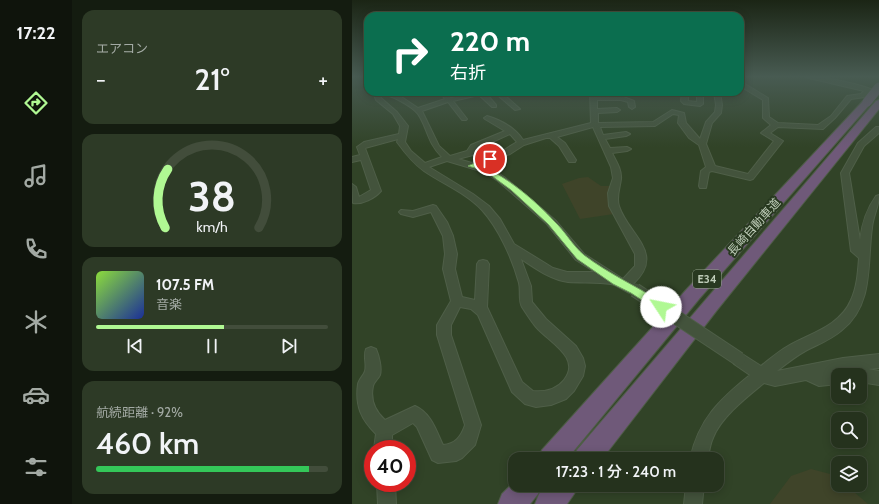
<!DOCTYPE html>
<html lang="ja">
<head>
<meta charset="utf-8">
<style>
  :root { --surface:#25321d; --page:#2d3a26; --text:#f1f3f6; --muted:#a3aaa4; --line:#424d3b; --accent:#b0f893 }
  body { margin:0; font-family:Cabin,"Noto Sans JP",sans-serif; background:var(--page); color:var(--text); height:100vh; display:flex; flex-direction:column; font-size:15px; white-space:nowrap }
  * { box-sizing:border-box; margin:0 }
  p { font-size:13px; color:var(--muted) }
  .icon { flex:none; width:22px; height:22px; fill:none; stroke:currentColor; stroke-width:2; stroke-linecap:round; stroke-linejoin:round }
  .map { position:relative; flex:1; overflow:hidden }
  .drawer { display:flex; flex-direction:column; gap:10px; padding:10px; background:#141c10; width:280px }
  .drawer>* { flex:none }
  .guide { position:absolute; left:12px; top:12px; width:380px; height:84px; border-radius:12px; box-shadow:0 2px 10px #0003,0 0 0 1px var(--line); background:#0b6e4f; color:#fff; overflow:hidden }
  .controls { position:absolute; left:479px; top:368px; display:grid; gap:8px }
  .controls a { display:grid; place-items:center; width:36px; height:36px; border-radius:8px; background:var(--surface); box-shadow:0 2px 10px #0003,0 0 0 1px var(--line); font-size:20px }
  .speed { position:absolute; left:12px; top:440px; display:flex; gap:8px; font-size:20px; font-weight:700; text-align:center }
  .speed>* { display:grid; place-content:center; width:52px; height:52px; border-radius:50%; background:var(--surface); box-shadow:0 2px 10px #0003,0 0 0 1px var(--line); line-height:1 }
  .speed .limit { border:6px solid #d22; background:#fff; color:#111 }
  .pin { position:absolute; display:grid; place-items:center; width:34px; height:34px; color:#fff; margin:-17px; border:2px solid #fff; border-radius:50%; box-shadow:0 1px 4px #0007 }
  .me { position:absolute; width:44px; margin:-22px; rotate:304deg; stroke-linejoin:round; filter:drop-shadow(0 0 3px #0008) }
  .turn { display:flex; align-items:center; gap:14px; height:84px; padding:0 20px; font-size:18px }
  .turn .icon { width:52px; height:52px; stroke-width:2.5 }
  .turn b { display:block; font-size:28px; line-height:34px }
  .big { font-size:30px; font-weight:600; line-height:1.1 }
  .drawer .tile { flex:1; display:flex; flex-direction:column; justify-content:center; gap:6px; min-width:0; padding:0 14px; border-radius:12px; background:var(--page) }
  .drawer .dial { align-items:center; gap:0 }
  .dial svg { height:104px; overflow:visible; fill:none; stroke:var(--line); stroke-width:7; stroke-linecap:round; text-anchor:middle }
  .dial text { fill:var(--text); stroke:none }
  .song { display:flex; align-items:center; gap:12px }
  .cover { width:48px; height:48px; border-radius:6px; background:linear-gradient(135deg,hsl(90 70% 55%),hsl(230 70% 35%)) }
  .played { height:4px; border-radius:2px; background:linear-gradient(90deg,var(--accent) 55%,var(--line) 55%) }
  .keys { display:flex; justify-content:space-around; direction:ltr }
  .heat { display:flex; justify-content:space-between; align-items:center; font-size:22px; direction:ltr }
  .charge { height:6px; border-radius:3px; background:linear-gradient(90deg,#34c759 92%,var(--line) 0) }
  .trip { position:absolute; left:156px; top:452px; width:216px; height:40px; border-radius:12px; background:var(--surface); box-shadow:0 2px 10px #0003,0 0 0 1px var(--line); font-weight:600; line-height:40px; text-align:center }
  main { display:flex; flex:1; min-height:0 }
  .dock { display:flex; flex-direction:column; width:72px; justify-content:space-around; align-items:center; background:#0f140c; color:var(--muted) }
  .dock .icon { width:28px; height:28px }
  .dock .on { color:var(--accent) }
  .dock b { font-size:18px; color:var(--text) }
  .map>svg:first-child { display:block }
  .green { fill:#3f4429 }
  .lines { fill:none; stroke-linecap:round; stroke-linejoin:round }
  .minor-casing { stroke:#4f5f48; stroke-width:2 }
  .highway-casing { stroke:#4e5d46; stroke-width:2 }
  .minor { fill:#43533c; fill-rule:evenodd }
  .highway { fill:#6f5979; fill-rule:evenodd }
  .minor-bridge-casing { stroke:#4f5f48; stroke-width:15; stroke-linecap:butt }
  .highway-bridge-casing { stroke:#4e5d46; stroke-width:10; stroke-linecap:butt }
  .minor-bridge { stroke:#43533c; stroke-width:13 }
  .highway-bridge { stroke:#6f5979; stroke-width:9 }
  .route { fill:#b0f893; stroke:#72a160 }
  .labels { text-anchor:middle; stroke-width:4; stroke-linejoin:round; paint-order:stroke }
  .shield { fill:#283920; stroke:#92a18b; stroke-width:1 }
  .shield-label { font-size:11px; font-weight:bold; fill:#bfcdb9 }
  .street-label { font-size:12px; fill:#bfcdb9; stroke:#283920 }
</style>
</head>
<body>
<main>
<nav class="dock">
<b>17:22</b>
<svg class="icon on" aria-label="directions" viewBox="0 0 24 24"><path d="M12 3l9 9-9 9-9-9zM9 14v-3h6M13 9l2 2-2 2"/></svg>
<svg class="icon" aria-label="music" viewBox="0 0 24 24"><path d="M9 18V5l10-2v13"/><circle cx="6" cy="18" r="3"/><circle cx="16" cy="16" r="3"/></svg>
<svg class="icon" aria-label="phone" viewBox="0 0 24 24"><path d="M5 4h4l2 5-3 2q2 4 5 5l2-3 5 2v4C11 20 4 13 5 4z"/></svg>
<svg class="icon" aria-label="climate" viewBox="0 0 24 24"><path d="M12 3v18M4 7l16 10M4 17L20 7"/></svg>
<svg class="icon" aria-label="car" viewBox="0 0 24 24"><path d="M5 17H2v-5l4-1 3-4h7l3 4 3 1v5h-3M9 17h6M6 11h13"/><circle cx="7" cy="17" r="2"/><circle cx="17" cy="17" r="2"/></svg>
<svg class="icon" aria-label="filters" viewBox="0 0 24 24"><path d="M4 7h16M4 17h16"/><circle cx="9" cy="7" r="2"/><circle cx="15" cy="17" r="2"/></svg>
</nav>
<section class="drawer">
<div class="tile"><p>エアコン</p>
<div class="heat"><a>−</a><b class="big">21°</b><a>+</a></div>
</div>
<div class="tile dial"><svg viewBox="0 0 100 80">
<path d="M14 69A42 42 0 1 1 86 69"/>
<path d="M14 69A42 42 0 0 1 16 24" stroke="#b0f893"/>
<text x="50" y="56" font-size="32" font-weight="700">38</text>
<text x="50" y="72" font-size="11">km/h</text>
</svg></div>
<div class="tile">
<div class="song"><i class="cover"></i><div><b>107.5 FM</b><p>音楽</p></div></div>
<div class="played"></div>
<div class="keys"><svg class="icon" aria-label="previous" viewBox="0 0 24 24"><path d="M18 5L8 12l10 7zM5 5v14"/></svg><svg class="icon" aria-label="pause" viewBox="0 0 24 24"><path d="M8 5v14M16 5v14"/></svg><svg class="icon" aria-label="next" viewBox="0 0 24 24"><path d="M6 5l10 7-10 7zM19 5v14"/></svg></div>
</div>
<div class="tile"><p>航続距離 · 92%</p><b class="big">460 km</b><div class="charge"></div></div>
</section>
<div class="map">
<svg width="527" height="504" viewBox="0 0 527 504">
  <rect width="100%" height="100%" fill="#314327"/>
  <path class="green" d="M236,177l13,9h11l2,28 -34,5 -18,-35 17,-6z
    M459,469l23,6 4,3v7h8l22,19h-98l21,-28z"/>
  <g class="lines">
    <defs>
      <path id="minor" d="M453,77c14,-2 61,8 72,15l-3,2 -4,-1 -5,4 -14,2 -16,19 -12,11 -45,-2 -8,6 13,8 -30,38 -3,1 -38,-9 -3,1 -3,16h-6l-1,-2 2,-15 5,-4 -7,-22 -10,-7 -11,-15 1,-8 -6,-1 -18,12 -55,1 3,8 23,-3 4,2 -4,2 -21,3 5,9 17,-1 4,2 -4,2 -15,2c4,8 10,17 9,26 -1,9 -5,18 -2,27 10,30 47,47 14,78l6,3 2,3 -2,3c-10,4 -18,-7 -28,-9 -14,-2 -29,-1 -43,-2 -17,-2 -33,-14 -47,-23l10,27 1,16 14,17 30,27 7,12 2,8 -2,10 -9,15 -8,8 -15,6 -15,2 -11,-3 -13,-12 -34,-77 -7,-6 -11,-2 -9,18v10l30,90 -6,20 -13,13 -6,3 -18,2 -6,-3 -15,-33 -4,-4 -21,12v14h-18l2,-15c-15,-15 -21,-28 -18,-50 1,-5 6,-9 7,-13 2,-8 -2,-14 1,-22l5,-2 5,2c3,7 6,19 4,26 -2,4 -6,7 -7,11 -3,14 2,25 12,34l30,-14c16,7 21,24 28,39 12,-1 18,-8 22,-20l-28,-90v-10l14,-24 -8,-32 2,-15 -2,-18 -12,-24 -18,5 -12,-3 -2,-2 2,-2 12,1 20,-6 3,1 11,16 6,14 4,18 -2,15 7,28 13,3 2,-36 2,-3 4,-1 4,1 2,3 -2,43 35,75 11,9c12,1 23,-1 31,-11 18,-22 -15,-38 -28,-53 -5,-6 -10,-14 -14,-20 -4,-7 -1,-16 -3,-24 -7,-25 -20,-54 -37,-73 -16,-17 -39,-26 -58,-39 -11,-8 -19,-18 -27,-29l1,-3 -33,9 16,43c-6,7 -19,14 -28,12l-1,-19 4,3 3,10 12,-7 -10,-30 -9,2v-5l8,-2 -3,-8 7,-5 35,-8 1,-8 -7,-12 -17,-14 -2,-6 2,-2 21,2 21,14 27,-9 -3,-4 3,-2 6,5 23,-6h11l11,13v2h-4l-13,-12 -26,6 14,18 -1,1h-4l-14,-18 -26,9 17,35 11,10 17,-5 4,-6 34,-14 -20,-12 -1,-1 3,-2c14,4 28,12 36,24l68,-17 -1,-31h6v4h25l13,5 1,6 -3,2 -3,-2 -1,-5 -7,-2h-24v9l20,-1 3,2 -3,2 -19,1v10l55,-1 19,-12 12,3 2,10 14,16 6,-17 9,-10 1,-7 -2,-13h6l2,13 -1,8 -9,10 -6,21 9,22 33,8 26,-33 -13,-8 10,-8 -8,-7v-18l-23,-14v-5l28,17 1,19 9,6 40,2 13,-9 16,-20 14,-2 3,-3zM28,94c10,0 32,12 38,20 10,15 9,28 24,43l-17,6 -14,-12 -6,-9 3,-16 -11,-14 -16,-14zM241,127l18,40 2,11 -5,15 1,13 26,48v12l-12,13 -39,-25 -29,-34 -51,-43 -14,-9 -9,-3 29,-11 14,-9 22,-7h4l9,8 10,16h6l1,-2 -11,-17 -8,-6zM158,134l7,8 -13,8 -32,13 -14,-4 15,-4 4,-6zM95,161l37,11 14,9 49,43 29,36 19,12h-28l-14,-4 -39,-24 -14,-25 -11,-13 -16,-12 -44,-27z
        M142,92h7l19,17 -5,1z
        M330,92h6v9l9,1v-10h6v12l-3,2 -16,-2 -3,-3z
        M524,127h3v6l-15,13 -15,27 11,67c2,-17 6,-30 16,-44l3,-1c0,12 -6,21 -7,33 -5,35 2,77 -30,102 -10,9 -23,14 -35,20 -11,6 -20,13 -30,21l66,-13 36,-4v14l-11,1 11,2v14l-19,-3v-7h-22v9l-19,2 -13,-6 -31,6 -11,-3c-17,14 -43,34 -51,55 -3,6 -4,14 -5,21h-18c9,-40 29,-59 60,-84l-16,-11 -2,-5 2,-5 5,-2 22,14c9,-7 18,-15 27,-20 23,-13 52,-20 63,-46 6,-13 7,-28 8,-42l-8,-7 -10,-78 17,-30z
        M25,483h18l1,21h-18z
        M334,485h18l-2,19h-18z"/>
      <path id="highway" d="M515,99l3,1 2,2 -2,2 -171,195 -132,160h-29l4,-9 145,-161 177,-189z
        M527,100v9l-162,201 -115,149h-29l4,-9 299,-349z
        M163,481v4h27l-4,9 -8,10h-32l4,-10z
        M195,485h31l-4,9 -7,10h-32l4,-10z"/>
    </defs>
    <use href="#minor" class="minor-casing"/>
    <use href="#highway" class="highway-casing"/>
    <use href="#minor" class="minor"/>
    <use href="#highway" class="highway"/>
    <defs>
      <path id="minor-bridge" d="M283,290l104,69"/>
      <path id="highway-bridge" d="M515,102l12,-15"/>
    </defs>
    <use href="#minor-bridge" class="minor-bridge-casing"/>
    <use href="#highway-bridge" class="highway-bridge-casing"/>
    <use href="#minor-bridge" class="minor-bridge"/>
    <use href="#highway-bridge" class="highway-bridge"/>
  </g>
  <linearGradient id="sky" x2="0" y2="1"><stop stop-color="#1b2515"/><stop offset="0.52" stop-color="#485b52"/><stop offset="1" stop-color="#485b52" stop-opacity="0"/></linearGradient>
  <rect width="527" height="147" fill="url(#sky)"/>
  <path class="route" d="M136,157l6,2 -15,7c23,6 59,37 75,55 11,10 19,25 30,34 25,19 54,32 81,49l1,3 -1,3 -4,2 -4,-2 -26,-17 -18,-9 -36,-25 -29,-35 -37,-34 -26,-19 -17,-5z"/>
  <g class="labels">
    <rect class="shield" x="341" y="270" width="28" height="18" rx="3"/>
    <g class="shield-label">
      <text x="355" y="283">E34</text>
    </g>
    <g class="street-label">
      <text transform="translate(402 227) rotate(-48)" y="4">長崎自動車道</text>
    </g>
  </g>
</svg>
<div class="controls">
<a><svg class="icon" aria-label="sound" viewBox="0 0 24 24"><path d="M4 9h4l5-4v14l-5-4H4zM17 9q2 3 0 6"/></svg></a>
<a><svg class="icon" aria-label="search" viewBox="0 0 24 24"><circle cx="10" cy="10" r="6"/><path d="M15 15l6 6"/></svg></a>
<a><svg class="icon" aria-label="layers" viewBox="0 0 24 24"><path d="M12 4l9 5-9 5-9-5zM3 14l9 5 9-5"/></svg></a>
</div>
<div class="speed"><div class="limit">40</div></div>
<div class="pin" style="left:138px;top:159px;background:#d93025"><svg class="icon" aria-label="arrive" viewBox="0 0 24 24"><path d="M6 21V4h12l-3 4 3 4H6"/></svg></div>
<svg class="me" style="left:309px;top:307px" viewBox="-20 -20 40 40"><circle r="19" fill="#fff"/><path d="M0-13L10 11 0 6-10 11z" fill="#b0f893"/></svg>
<div class="trip">17:23 · 1 分 · 240 m</div>
<div class="guide">
<div class="turn"><svg class="icon" aria-label="right" viewBox="0 0 24 24"><path d="M7 20v-9h11M14 6l5 5-5 5"/></svg><div><b>220 m</b>右折</div></div>
</div>
</div>
</main>
</body>
</html>
